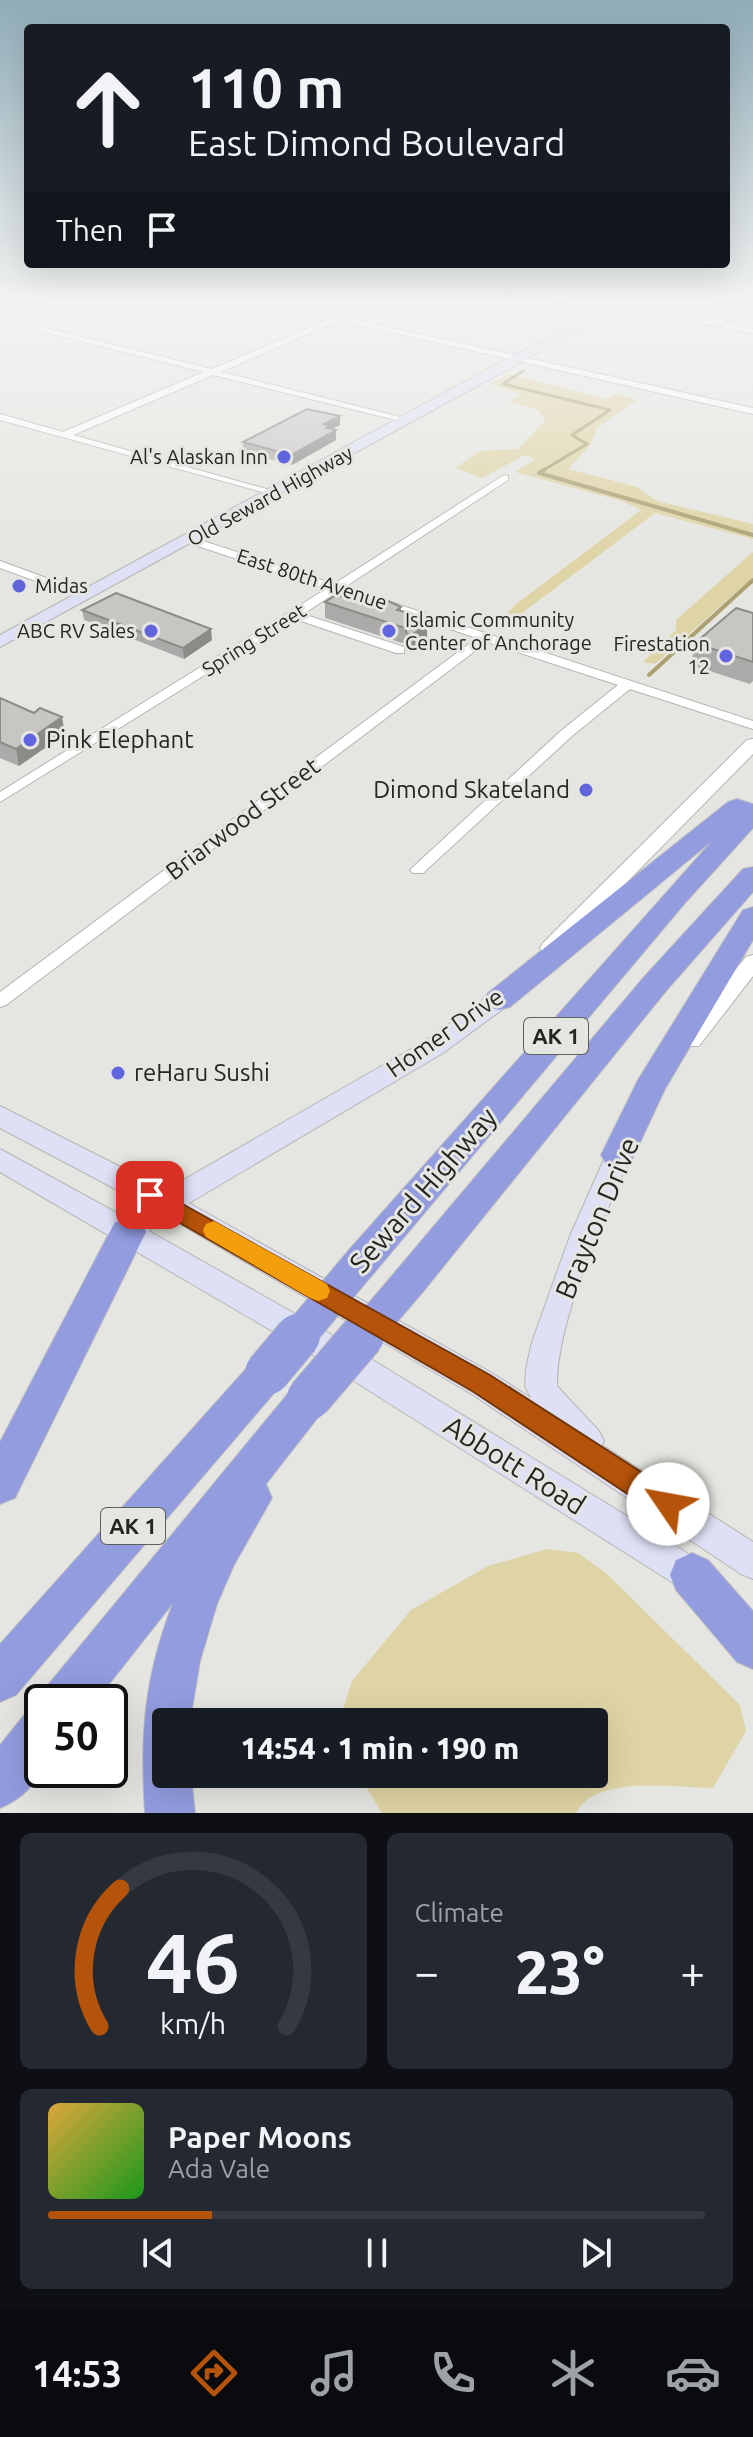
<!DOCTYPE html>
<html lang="en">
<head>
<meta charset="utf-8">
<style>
  :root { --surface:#171b24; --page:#242831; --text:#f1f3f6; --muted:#9ea1a6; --line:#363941; --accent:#b45309 }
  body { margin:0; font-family:Ubuntu,sans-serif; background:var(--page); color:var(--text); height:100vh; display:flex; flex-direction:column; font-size:30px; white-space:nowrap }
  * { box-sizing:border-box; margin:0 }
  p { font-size:26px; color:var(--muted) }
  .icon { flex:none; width:44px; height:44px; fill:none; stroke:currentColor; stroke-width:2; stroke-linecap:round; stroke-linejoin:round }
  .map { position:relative; height:1813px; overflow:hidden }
  .drawer { display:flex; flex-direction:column; gap:20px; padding:20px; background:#0d0f14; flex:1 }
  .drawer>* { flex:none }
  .guide { position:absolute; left:24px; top:24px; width:706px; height:244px; border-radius:8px; box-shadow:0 8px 32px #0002; background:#171b24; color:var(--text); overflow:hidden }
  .speed { position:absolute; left:24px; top:1684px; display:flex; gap:16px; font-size:40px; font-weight:700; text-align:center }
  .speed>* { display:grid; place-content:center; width:104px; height:104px; border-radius:50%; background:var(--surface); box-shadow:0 8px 32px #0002; line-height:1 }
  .speed .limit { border:4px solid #111; border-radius:12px; background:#fff; color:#111 }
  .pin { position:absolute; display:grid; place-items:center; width:68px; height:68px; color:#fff; margin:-34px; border-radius:16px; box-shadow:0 4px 12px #0006 }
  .me { position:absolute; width:88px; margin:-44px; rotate:303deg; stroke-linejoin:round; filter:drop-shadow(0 0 6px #0008) }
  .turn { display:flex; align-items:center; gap:28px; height:168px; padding:0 32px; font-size:36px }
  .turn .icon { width:104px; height:104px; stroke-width:2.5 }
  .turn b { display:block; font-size:56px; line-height:68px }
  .then { display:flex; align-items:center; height:76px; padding:0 32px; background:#0003; gap:16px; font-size:30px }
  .big { font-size:60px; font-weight:800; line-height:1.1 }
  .drawer .tile { flex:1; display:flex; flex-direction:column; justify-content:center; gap:12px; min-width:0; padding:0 28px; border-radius:12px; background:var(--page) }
  .drawer .dial { align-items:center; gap:0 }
  .dial svg { height:208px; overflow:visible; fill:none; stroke:var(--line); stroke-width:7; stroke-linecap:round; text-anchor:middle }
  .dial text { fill:var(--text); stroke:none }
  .song { display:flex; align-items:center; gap:24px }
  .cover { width:96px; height:96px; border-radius:12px; background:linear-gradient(135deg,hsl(40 70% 55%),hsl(120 70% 35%)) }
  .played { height:8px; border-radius:4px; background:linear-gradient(90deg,var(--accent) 25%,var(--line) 25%) }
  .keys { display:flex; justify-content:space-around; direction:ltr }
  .heat { display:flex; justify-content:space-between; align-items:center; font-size:44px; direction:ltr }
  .drawer .tiles { flex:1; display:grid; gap:20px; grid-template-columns:1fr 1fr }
  .tile:last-child { grid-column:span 2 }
  .trip { position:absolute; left:152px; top:1708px; width:456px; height:80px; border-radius:8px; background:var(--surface); box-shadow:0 8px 32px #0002; font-weight:800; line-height:80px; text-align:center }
  .dock { display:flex; height:128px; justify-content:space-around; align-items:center; background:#090b0e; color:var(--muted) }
  .dock .icon { width:56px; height:56px }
  .dock .on { color:var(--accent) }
  .dock b { font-size:36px; color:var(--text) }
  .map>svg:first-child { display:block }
  .green { fill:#dfd4a5 }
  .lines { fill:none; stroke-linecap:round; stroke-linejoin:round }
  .stream-far1 { stroke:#aba171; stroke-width:3 }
  .stream { stroke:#aba171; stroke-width:4 }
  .minor-casing { stroke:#b5b5b1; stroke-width:2 }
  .tertiary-casing { stroke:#b5b5b1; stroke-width:2 }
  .secondary-casing { stroke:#b5b5b1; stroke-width:2 }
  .motorway-casing { stroke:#c2c2c1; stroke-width:2 }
  .minor { fill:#fff; fill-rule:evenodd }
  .tertiary { fill:#fff; fill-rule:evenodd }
  .secondary { fill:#dee1f5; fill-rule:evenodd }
  .motorway { fill:#929cdf; fill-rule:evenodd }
  .motorway-bridge-far1-casing { stroke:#c2c2c1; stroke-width:36; stroke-linecap:butt }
  .motorway-bridge-casing { stroke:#c2c2c1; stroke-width:46; stroke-linecap:butt }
  .motorway-bridge-far1 { stroke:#929cdf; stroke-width:34 }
  .motorway-bridge { stroke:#929cdf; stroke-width:44 }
  .wall { fill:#abaaa8 }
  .shaded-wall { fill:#8b8b88 }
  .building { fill:#c7c6c3; stroke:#8b8b88; stroke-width:2 }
  .route { fill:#b45309; stroke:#753606; stroke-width:2 }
  .slow { fill:#f59e0b }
  .poi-dot { fill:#6064dd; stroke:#e5e5e1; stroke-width:3 }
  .labels { text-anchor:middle; stroke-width:6; stroke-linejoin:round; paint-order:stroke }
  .far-poi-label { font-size:20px; fill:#252523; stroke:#e5e5e1; text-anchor:end }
  .far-street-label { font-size:20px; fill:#252523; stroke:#e5e5e1 }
  .shield { fill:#e5e5e1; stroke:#5f5f5c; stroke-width:2 }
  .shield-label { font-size:22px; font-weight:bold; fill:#252523 }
  .poi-label { font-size:24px; fill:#252523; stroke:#e5e5e1; text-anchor:start }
  .street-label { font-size:24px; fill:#252523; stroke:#e5e5e1 }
  .near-street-label { font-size:28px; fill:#252523; stroke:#e5e5e1 }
</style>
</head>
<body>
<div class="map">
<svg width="753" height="1813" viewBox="0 0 753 1813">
  <rect width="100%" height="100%" fill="#e5e5e1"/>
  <path class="green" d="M509,374l96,25 11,-5 21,6 -40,28 -7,18 -22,23 69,18 20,14 96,23v15l-98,-26 -149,112 -6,-4 15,-16 126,-95 -19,-9 -107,-29 21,-13 -11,-4 -43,23 -27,-10 25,-17 38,-2 28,-29 -8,-10 -28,-8 12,-8 -31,-10z
    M753,552v32l-11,3 -87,77 -12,-2 33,-32v-10z
    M547,1549l31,4 28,20 134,132 6,26 -33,57c-39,0 -116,-14 -137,25h-194l-24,-39h236v-52h-250l-2,-9 10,-32 59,-71 77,-44z"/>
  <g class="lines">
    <path class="stream-far1" d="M554,303l31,6
      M523,371l-20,13 107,26 -38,25 15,9 -45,27"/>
    <path class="stream" d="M545,469l-6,4 214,62
      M649,675l104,-95"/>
    <defs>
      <path id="minor" d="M411,303h10l-52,24 -7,-2z
        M616,303l96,18 28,-18h9l-28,19 32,7v4l-134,-26z
        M335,317l7,2 -121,53 187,47v4l-195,-48 -140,60 204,57v4l-277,-76v-6l63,18 141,-60 -175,-44v-4l183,45z
        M504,475l4,1v4l-163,107 408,134v8l-123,-40 -58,47 -149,137h-10l-3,-3 3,-3 149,-137 56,-45 -131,-43 -481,363 -6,2v-15l477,-354 -140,-46 -34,22 101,33v6h-8l-101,-34 -295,183v-10l326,-203 -140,-47v-4h8l140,46z
        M0,561l90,33 2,2 -2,2h-8l-82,-30z"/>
      <path id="tertiary" d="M261,303h17l475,105v6z
        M753,739v15l-196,199h-14l-3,-5 3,-5 204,-203z
        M753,955v21l-54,70h-16l-3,-6 3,-6 63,-77z"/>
      <path id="secondary" d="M616,303h13l-629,344v-12l512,-279z
        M499,992l8,2 4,6 -4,6 -64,47 -254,150 303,170 39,25 -6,-12 1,-17 6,-27 38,-106 39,-88 9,-3 9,3 4,7c-26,61 -75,166 -74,231l42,45 5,10 -2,4 151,97v37l-12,-5 -271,-181 -302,-176 -19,14 178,101 383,235 5,12 -5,12 -12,5 -12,-5 -381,-241 -305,-178v-23l126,69 18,-14 -144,-76v-22l166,84 259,-149 66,-47z"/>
      <path id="motorway" d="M737,799l16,5v24l-68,75 -311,370 -13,4 -13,-4 -5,-11 5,-11 365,-411 -203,167 -11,3 -11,-3 -4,-7 4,-7 240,-191z
        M753,867v25l-87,99 -244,302 -13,4 -13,-4 -6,-11 6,-11 248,-294 99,-108z
        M753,907v33l-88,149 -35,75 -12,4 -12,-4 -5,-9 37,-75 105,-170z
        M128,1218l13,4 5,10 -131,266 -15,6v-62l115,-220z
        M267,1356l14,5 6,12 -6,12 -265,310 -16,7v-58l253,-283z
        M309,1380l14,5 6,13 -6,13 -57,73 6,14 -38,67 -17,39 -17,57 -10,61h-24v52h25l4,39h-50c-5,-79 -1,-135 28,-210l-78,99h-54l7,-17 247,-300z
        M692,1553l16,7 45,51v58l-16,-7 -61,-72 -6,-15 6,-15z
        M42,1707c0,46 8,80 -42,101v-63l25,-31z"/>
    </defs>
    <use href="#minor" class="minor-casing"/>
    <use href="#tertiary" class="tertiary-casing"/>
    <use href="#secondary" class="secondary-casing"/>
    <use href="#motorway" class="motorway-casing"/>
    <use href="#minor" class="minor"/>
    <use href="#tertiary" class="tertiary"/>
    <use href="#secondary" class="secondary"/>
    <use href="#motorway" class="motorway"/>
    <defs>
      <path id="motorway-bridge-far1" d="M297,1338l64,-76
        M361,1338l48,-56"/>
      <path id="motorway-bridge" d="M267,1373l31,-37
        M309,1398l53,-62"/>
    </defs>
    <use href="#motorway-bridge-far1" class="motorway-bridge-far1-casing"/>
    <use href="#motorway-bridge" class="motorway-bridge-casing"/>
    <use href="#motorway-bridge-far1" class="motorway-bridge-far1"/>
    <use href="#motorway-bridge" class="motorway-bridge"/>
  </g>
  <path class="wall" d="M340,425l-8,4 4,11 -44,25 -49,-13v-10z
    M325,602l43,1 33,4v4l16,4v5l10,4v16l-15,12 -5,-2 -2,-6 -80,-26z
    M82,610l130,30 -28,19 -100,-39z
    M753,613v68l-3,3 -59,-19 4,-22z
    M0,698l65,36 -46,32 -19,-8z"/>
  <path class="shaded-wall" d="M340,416v9l-10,5h6v10l-44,25 -1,-10 33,-31z
    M427,624v16l-15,12v-17z
    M211,629l1,11 -28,19 -1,-11z
    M62,717l3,17 -46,32 -3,-17z"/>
  <path class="building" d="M307,409l33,7 -16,8 6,3 -3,1 9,2 -45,25 -48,-13z
    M116,593l95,36 -28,19 -101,-38z
    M336,595l32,8 20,-2 13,6 -4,3 20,5 -5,4 15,5 -15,11 -5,-1 -2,-6 -80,-26z
    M736,608l17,5v49l-58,-19z
    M0,698l34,15 6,-5 22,9 -46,32 -16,-7z"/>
  <linearGradient id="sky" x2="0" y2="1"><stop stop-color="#8facb8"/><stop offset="0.54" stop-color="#f3f3f2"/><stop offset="1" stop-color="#f3f3f2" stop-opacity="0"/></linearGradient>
  <rect width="753" height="557" fill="url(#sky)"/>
  <path class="route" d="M150,1186l340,189 187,120 4,9 -4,10 -9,4 -10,-4 -186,-123 -330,-190 -3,-6 3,-7z"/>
  <path class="slow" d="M214,1221l113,63 3,7 -3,7 -9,3 -8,-3 -104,-61 -3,-7 3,-6z"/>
  <g class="poi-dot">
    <circle cx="284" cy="457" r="8"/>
    <circle cx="19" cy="586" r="8"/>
    <circle cx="151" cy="631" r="8"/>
    <circle cx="389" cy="631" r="8"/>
    <circle cx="726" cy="656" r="8"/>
    <circle cx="30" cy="740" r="8"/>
    <circle cx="586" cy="790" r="8"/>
    <circle cx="118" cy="1073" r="8"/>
  </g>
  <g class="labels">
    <g class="far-poi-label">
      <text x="268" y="464">Al's Alaskan Inn</text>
      <text x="35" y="593" text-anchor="start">Midas</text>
      <text x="405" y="627" text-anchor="start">Islamic Community<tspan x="405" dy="23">Center of Anchorage</tspan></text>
      <text x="135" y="638">ABC RV Sales</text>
      <text x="710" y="651">Firestation<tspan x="710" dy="23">12</tspan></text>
    </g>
    <g class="far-street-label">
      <text transform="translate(270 496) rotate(-29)" y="7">Old Seward Highway</text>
      <text transform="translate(312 579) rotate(18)" y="7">East 80th Avenue</text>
      <text transform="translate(254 640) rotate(-32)" y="7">Spring Street</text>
    </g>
    <g class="shield">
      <rect x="524" y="1018" width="64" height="36" rx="6"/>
      <rect x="101" y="1508" width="64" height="36" rx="6"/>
    </g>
    <g class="shield-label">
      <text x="556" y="1044">AK 1</text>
      <text x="133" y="1534">AK 1</text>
    </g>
    <g class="poi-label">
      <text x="46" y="748">Pink Elephant</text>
      <text x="570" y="798" text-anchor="end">Dimond Skateland</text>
      <text x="134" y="1081">reHaru Sushi</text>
    </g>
    <g class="street-label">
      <text transform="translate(243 819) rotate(-37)" y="8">Briarwood Street</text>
      <text transform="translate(445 1033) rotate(-35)" y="8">Homer Drive</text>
    </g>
    <g class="near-street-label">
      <text transform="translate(423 1190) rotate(-49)" y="10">Seward Highway</text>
      <text transform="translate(597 1218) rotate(-67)" y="10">Brayton Drive</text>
      <text transform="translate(515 1465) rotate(32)" y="10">Abbott Road</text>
    </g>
  </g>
</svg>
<div class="speed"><div class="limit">50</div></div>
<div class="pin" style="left:150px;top:1195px;background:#d93025"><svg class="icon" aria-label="arrive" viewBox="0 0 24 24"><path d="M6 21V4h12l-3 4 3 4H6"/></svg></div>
<svg class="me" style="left:668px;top:1504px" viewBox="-20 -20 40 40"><circle r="19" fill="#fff"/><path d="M0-13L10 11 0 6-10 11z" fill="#b45309"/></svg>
<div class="trip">14:54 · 1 min · 190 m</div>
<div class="guide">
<div class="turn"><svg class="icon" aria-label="ahead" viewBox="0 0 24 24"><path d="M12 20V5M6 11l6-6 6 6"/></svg><div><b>110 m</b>East Dimond Boulevard</div></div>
<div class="then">Then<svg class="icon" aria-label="arrive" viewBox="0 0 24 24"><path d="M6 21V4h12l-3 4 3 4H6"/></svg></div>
</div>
</div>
<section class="drawer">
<div class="tiles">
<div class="tile dial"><svg viewBox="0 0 100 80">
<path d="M14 69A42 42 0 1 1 86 69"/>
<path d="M14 69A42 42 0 0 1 22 16" stroke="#b45309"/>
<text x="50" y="56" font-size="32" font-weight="700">46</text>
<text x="50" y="72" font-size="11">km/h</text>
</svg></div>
<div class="tile"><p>Climate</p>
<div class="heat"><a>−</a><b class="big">23°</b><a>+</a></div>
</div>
<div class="tile">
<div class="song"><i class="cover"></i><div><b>Paper Moons</b><p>Ada Vale</p></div></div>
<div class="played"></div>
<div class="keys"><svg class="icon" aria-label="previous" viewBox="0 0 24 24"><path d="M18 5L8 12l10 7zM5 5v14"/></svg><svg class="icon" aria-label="pause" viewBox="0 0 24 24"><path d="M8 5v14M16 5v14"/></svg><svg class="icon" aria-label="next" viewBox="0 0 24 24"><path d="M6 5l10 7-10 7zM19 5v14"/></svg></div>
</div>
</div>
</section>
<nav class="dock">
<b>14:53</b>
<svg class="icon on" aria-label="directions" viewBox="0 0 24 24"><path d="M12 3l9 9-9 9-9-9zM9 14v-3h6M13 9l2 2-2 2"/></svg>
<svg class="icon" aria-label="music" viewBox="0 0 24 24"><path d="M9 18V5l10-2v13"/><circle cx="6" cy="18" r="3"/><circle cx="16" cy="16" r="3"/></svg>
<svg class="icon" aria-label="phone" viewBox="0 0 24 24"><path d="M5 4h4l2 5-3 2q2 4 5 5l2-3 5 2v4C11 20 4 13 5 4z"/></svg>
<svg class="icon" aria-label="climate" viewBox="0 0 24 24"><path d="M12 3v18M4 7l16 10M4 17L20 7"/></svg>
<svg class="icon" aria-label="car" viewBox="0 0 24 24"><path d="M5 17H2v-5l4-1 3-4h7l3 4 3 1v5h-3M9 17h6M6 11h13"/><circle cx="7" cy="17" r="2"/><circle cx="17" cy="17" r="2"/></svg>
</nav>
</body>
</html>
